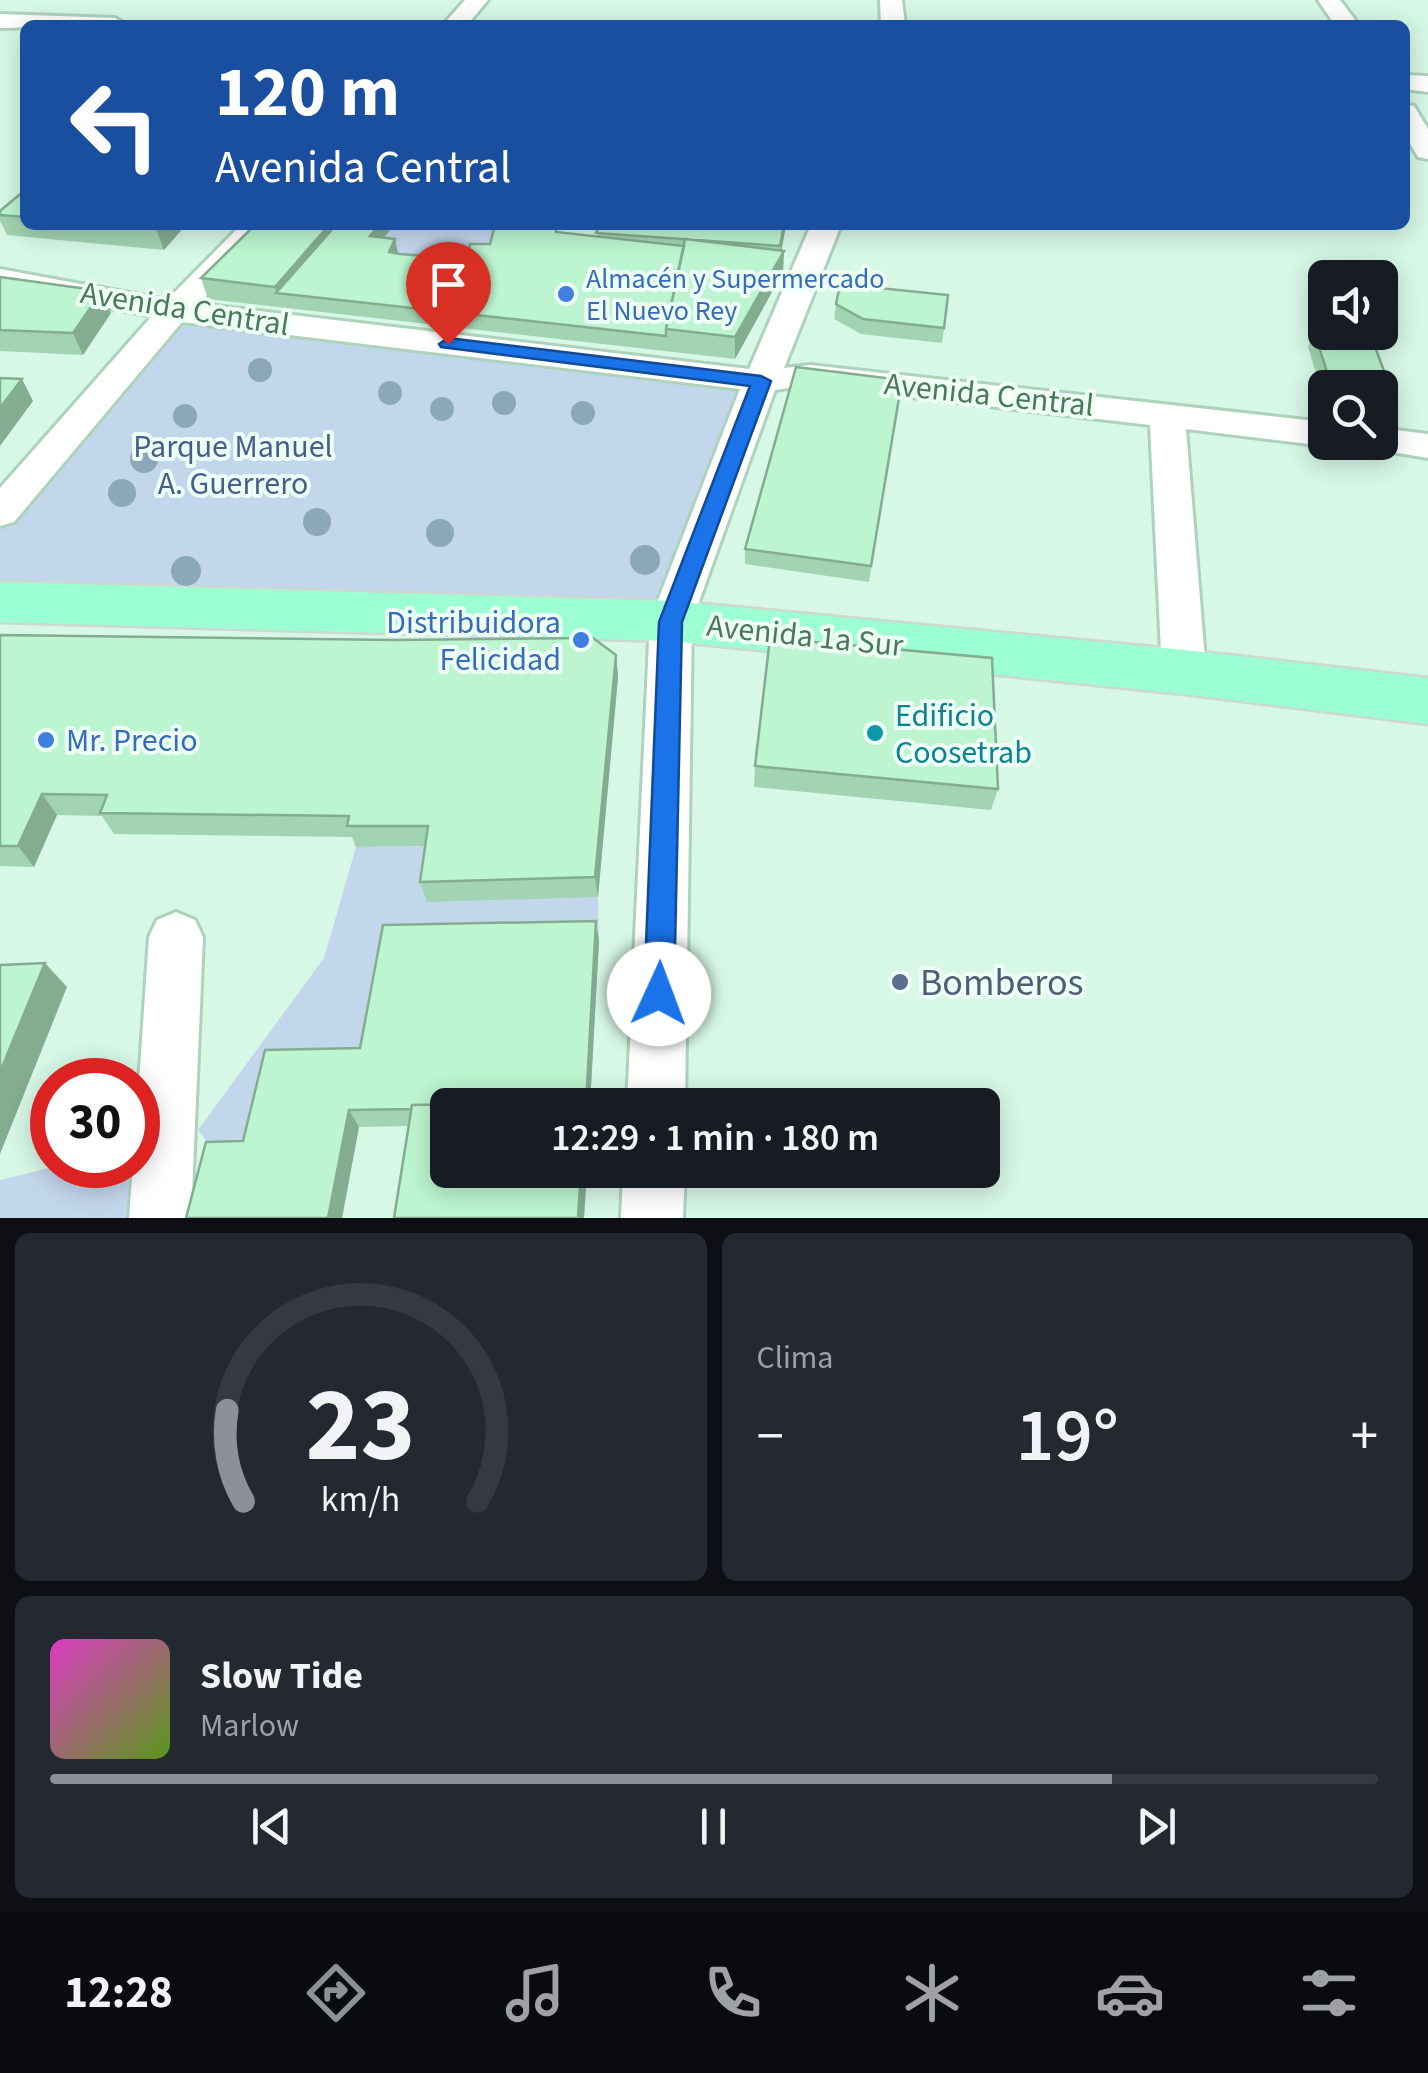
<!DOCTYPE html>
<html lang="es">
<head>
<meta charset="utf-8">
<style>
  :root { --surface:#171b24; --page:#242831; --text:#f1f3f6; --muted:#9ea1a6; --line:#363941; --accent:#8c9099 }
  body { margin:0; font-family:"Source Sans 3",sans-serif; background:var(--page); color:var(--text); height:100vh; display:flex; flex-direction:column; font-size:38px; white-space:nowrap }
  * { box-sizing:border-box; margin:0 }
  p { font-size:32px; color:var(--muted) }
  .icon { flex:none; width:55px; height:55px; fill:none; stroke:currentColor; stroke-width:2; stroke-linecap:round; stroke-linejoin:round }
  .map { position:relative; height:1218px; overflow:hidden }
  .details { display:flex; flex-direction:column; gap:15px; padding:15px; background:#0d0f14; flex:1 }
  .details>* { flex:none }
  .banner { position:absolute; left:20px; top:20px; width:1390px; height:210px; border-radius:15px; box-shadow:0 5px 25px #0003; background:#1a4fa0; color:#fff; overflow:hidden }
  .controls { position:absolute; left:1308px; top:260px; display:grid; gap:20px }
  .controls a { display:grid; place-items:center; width:90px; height:90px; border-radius:15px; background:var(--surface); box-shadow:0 5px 25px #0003; font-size:50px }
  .speed { position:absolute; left:30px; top:1058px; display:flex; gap:20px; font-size:50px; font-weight:700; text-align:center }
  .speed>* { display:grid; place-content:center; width:130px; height:130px; border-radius:50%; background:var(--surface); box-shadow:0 5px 25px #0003; line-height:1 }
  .speed .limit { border:15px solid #d22; background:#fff; color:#111 }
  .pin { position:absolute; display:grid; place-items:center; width:85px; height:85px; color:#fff; margin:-102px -42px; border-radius:50% 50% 50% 0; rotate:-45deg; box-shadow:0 0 10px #0007 }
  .pin .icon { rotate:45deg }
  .me { position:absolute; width:110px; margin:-55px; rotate:2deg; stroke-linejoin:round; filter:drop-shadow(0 0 8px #0008) }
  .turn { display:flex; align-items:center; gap:35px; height:210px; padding:0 30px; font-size:45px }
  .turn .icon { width:130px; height:130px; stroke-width:2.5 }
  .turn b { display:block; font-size:70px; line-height:85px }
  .big { font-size:75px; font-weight:600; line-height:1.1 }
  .details .widget { flex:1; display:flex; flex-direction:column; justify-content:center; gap:15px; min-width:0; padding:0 35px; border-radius:15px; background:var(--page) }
  .details .dial { align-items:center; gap:0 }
  .dial svg { height:260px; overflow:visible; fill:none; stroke:var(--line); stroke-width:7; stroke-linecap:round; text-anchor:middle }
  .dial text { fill:var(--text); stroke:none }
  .song { display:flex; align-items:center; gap:30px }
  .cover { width:120px; height:120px; border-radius:15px; background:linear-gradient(135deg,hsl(310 70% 55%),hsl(90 70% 35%)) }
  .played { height:10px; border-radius:5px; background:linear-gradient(90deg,var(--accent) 80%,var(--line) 80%) }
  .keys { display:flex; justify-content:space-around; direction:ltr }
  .heat { display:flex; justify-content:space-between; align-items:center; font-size:55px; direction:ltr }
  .details .tiles { flex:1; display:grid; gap:15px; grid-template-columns:1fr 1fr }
  .widget:last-child { grid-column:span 2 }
  .trip { position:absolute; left:430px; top:1088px; width:570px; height:100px; border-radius:15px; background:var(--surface); box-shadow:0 5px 25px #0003; font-weight:600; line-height:100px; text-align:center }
  .tabs { display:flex; height:160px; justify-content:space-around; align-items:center; background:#090b0e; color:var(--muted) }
  .tabs .icon { width:70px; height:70px }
  .tabs .on { color:var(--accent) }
  .tabs b { font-size:45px; color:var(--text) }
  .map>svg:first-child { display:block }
  .residential { fill:#d7f8e7; fill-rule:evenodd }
  .green { fill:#c3d7ec }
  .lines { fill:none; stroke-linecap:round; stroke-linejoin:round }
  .street-casing { stroke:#aed3bc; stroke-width:6 }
  .primary-casing { stroke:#ccd9d0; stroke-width:5 }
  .street { fill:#fff; fill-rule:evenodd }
  .primary { fill:#9cffd3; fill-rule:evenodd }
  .tree { fill:#8da7ba }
  .wall { fill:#a2d3b2 }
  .shaded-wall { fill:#84ac91 }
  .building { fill:#bcf5cf; stroke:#84ac91; stroke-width:2.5 }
  .route { fill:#1a73e8; stroke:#114b97; stroke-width:2.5 }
  .shop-dot { fill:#3f7fe0; stroke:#eefff7; stroke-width:4 }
  .culture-dot { fill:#0f9aa8; stroke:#eefff7; stroke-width:4 }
  .service-dot { fill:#5c6f8a; stroke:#eefff7; stroke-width:4 }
  .labels { text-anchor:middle; stroke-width:8; stroke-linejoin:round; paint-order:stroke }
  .far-shop-label { font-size:28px; fill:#366cbe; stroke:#eefff7; text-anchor:start }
  .street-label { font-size:32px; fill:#497956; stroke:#eefff7 }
  .park-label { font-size:32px; fill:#455f8c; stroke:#eefff7 }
  .shop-label { font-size:32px; fill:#366cbe; stroke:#eefff7; text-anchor:end }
  .culture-label { font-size:32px; fill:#0d838f; stroke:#eefff7; text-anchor:start }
  .near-service-label { font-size:38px; fill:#4e5e75; stroke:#eefff7; text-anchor:start }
</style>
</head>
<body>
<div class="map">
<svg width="1428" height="1218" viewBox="0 0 1428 1218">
  <rect width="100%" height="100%" fill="#e6fef3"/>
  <path class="residential" d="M0,0h1428v1218h-1428zM25,25h1380v200h-1380zM1325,278h55v54h-55zM1325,388h55v54h-55zM52,1080h86v85h-86zM448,1105h534v65h-534z"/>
  <path class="green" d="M394,225h119l-44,49 -95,-24z
    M174,311l587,70 -90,240 -671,-19v-89z
    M434,846l164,51 1,44 -229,125 -110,73 -40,19 -22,-28 126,-172 32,-111z
    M61,1165h69l-4,53h-126v-38z"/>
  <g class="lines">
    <defs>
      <path id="street" d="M465,0h23l-21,25h-24z
        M880,0h22l3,25h-24z
        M1318,0h22l19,25h-24z
        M0,14l115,4 12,7 -127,3z
        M1405,75l23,1v16l-23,-3z
        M1405,104l9,2 14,23v30l-10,-2 -13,-22z
        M241,225h32l-74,79 550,65 62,-144h30l-57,143 26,-3 515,57v20h12l-12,4 -139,-17 20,243 -6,12 -16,5 -16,-5 -6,-12 -12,-247 -340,-40 -35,5 -83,231 -7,484h-58l23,-484 90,-232 -558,-67 -168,200 -14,4v-38l152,-172 -152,-29v-18l167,31z
        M1380,428l48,6v24l-61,-10 -4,-6h17z
        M176,912l19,8 8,17 -12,281h-62l4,-53h5v-68l11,-160 8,-17z
        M623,1170h62l-2,48h-62z"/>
      <path id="primary" d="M0,582l671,19 513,49 244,28v46l-244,-30 -513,-53 -671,-19z"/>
    </defs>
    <use href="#street" class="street-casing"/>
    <use href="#primary" class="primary-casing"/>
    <use href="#street" class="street"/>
    <use href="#primary" class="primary"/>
  </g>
  <g class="tree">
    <circle cx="260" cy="370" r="12"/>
    <circle cx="390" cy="393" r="12"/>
    <circle cx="504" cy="403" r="12"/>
    <circle cx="442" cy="409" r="12"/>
    <circle cx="583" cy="413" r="12"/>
    <circle cx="185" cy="416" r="12"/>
    <circle cx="144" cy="459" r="14"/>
    <circle cx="122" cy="493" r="14"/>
    <circle cx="317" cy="522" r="14"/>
    <circle cx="440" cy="533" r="14"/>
    <circle cx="645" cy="560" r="15"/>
    <circle cx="186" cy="571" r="15"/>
  </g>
  <path class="wall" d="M25,190v35h161l-22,25 -157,-15 -7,-14v-10z
    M255,225h139l-10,13 14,16 68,5 24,-15 67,-19v7l40,5 3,-12h186l-5,26h3l-1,21 -48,87 -527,-60 -7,-21z
    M0,277l111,36 -28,42 -83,-4z
    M836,304l108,24 -2,15 -81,-9 -27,-15z
    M1314,332l66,56h-55l-1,12 -16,-53z
    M902,380l-33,202 -124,-18v-15z
    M1380,389l11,1 -7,15h-4z
    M0,635l616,20 2,22 -20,220 -171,5 -7,-20 5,-36 -69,1 -4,-10 -238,-3 -12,-18 -45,-1 -23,52 -34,-1z
    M755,766l243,23 -7,21 -237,-23z
    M599,941l-9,164h-142l139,65 -3,48h-190l14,-92 -49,1 -17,91h-156l57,-77 117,-93z"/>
  <path class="shaded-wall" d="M159,225h27l-22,25 -8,-21z
    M329,225h23l-76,68 -1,-6z
    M379,225h15l-20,25 -4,-14z
    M784,225h2l-6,34 4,-8 -1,21 -48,87v-22l44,-77z
    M395,239l3,14 -9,-1z
    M102,291l9,22 -28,42 -10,-22z
    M22,379l11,22 -33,45v-38z
    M616,655l2,22 -20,220 -3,-20z
    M42,794l15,21 -23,52 -16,-21z
    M596,921l3,20 -9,164h-4z
    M45,963l22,24 -67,167v-82z
    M349,1110l10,17 -17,91h-14z
    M581,1170h6l-3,48h-6z"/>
  <path class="building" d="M25,190v27l-25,-2v-4z
    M115,225h44l-3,4z
    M255,225h74l-54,62 -74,-9z
    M336,225h43l-9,11 25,3 -6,13 11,2 66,5 4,-15h20l5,-19h61v7l128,14 -18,83v7l-390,-43z
    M600,225h184l-4,21 -184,-13z
    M685,239l99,12 -49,86 -69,-8z
    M0,277l102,14 -29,42 -73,-3z
    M840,284l108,11 -4,33 -81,-9 -27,-15z
    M1314,332l57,4 20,54 -60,-6z
    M796,367l106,13 -31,186 -126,-17z
    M0,378l22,1 -22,29z
    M0,635l395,5 198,-2 23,17 -21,222 -175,5 8,-56h-81l2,-10 -249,-3 7,-18 -65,-1 -24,52h-18z
    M770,638l222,20 6,131 -243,-23z
    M596,921l-10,184 -1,-3 -173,3 -1,4 -62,1 -21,108h-142l20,-76 37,-1 22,-91 95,-2 23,-123z
    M45,963l-45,109v-107z
    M585,1102v3h-137v65h133l-3,48h-184l18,-113z"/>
  <path class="route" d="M448,338l313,38 10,5 -89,241 -8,372 -4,9 -11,5 -10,-5 -5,-9 15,-372 91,-236 -309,-39 -2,-3z"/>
  <g class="shop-dot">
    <circle cx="566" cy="294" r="10"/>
    <circle cx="581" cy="640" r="10"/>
    <circle cx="46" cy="740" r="10"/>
  </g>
  <circle class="culture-dot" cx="875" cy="733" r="10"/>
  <circle class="service-dot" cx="900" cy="982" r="10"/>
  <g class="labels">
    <g class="far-shop-label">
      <text x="586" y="288">Almacén y Supermercado<tspan x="586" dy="32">El Nuevo Rey</tspan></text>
    </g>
    <g class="street-label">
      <text transform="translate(185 308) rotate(9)" y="11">Avenida Central</text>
      <text transform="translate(989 394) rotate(6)" y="11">Avenida Central</text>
      <text transform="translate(805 635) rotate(6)" y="11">Avenida 1a Sur</text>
    </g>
    <g class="park-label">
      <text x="233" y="457">Parque Manuel<tspan x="233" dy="37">A. Guerrero</tspan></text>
    </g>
    <g class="shop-label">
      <text x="561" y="633">Distribuidora<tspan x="561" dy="37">Felicidad</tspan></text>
      <text x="66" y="751" text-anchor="start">Mr. Precio</text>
    </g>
    <g class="culture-label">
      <text x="895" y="726">Edificio<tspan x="895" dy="37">Coosetrab</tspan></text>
    </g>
    <g class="near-service-label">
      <text x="920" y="995">Bomberos</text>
    </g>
  </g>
</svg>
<div class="controls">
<a><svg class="icon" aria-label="sound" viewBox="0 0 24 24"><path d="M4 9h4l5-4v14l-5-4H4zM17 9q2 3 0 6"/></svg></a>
<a><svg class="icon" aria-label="search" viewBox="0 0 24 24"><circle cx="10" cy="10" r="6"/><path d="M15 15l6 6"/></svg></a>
</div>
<div class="speed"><div class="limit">30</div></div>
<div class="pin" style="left:448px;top:344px;background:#d93025"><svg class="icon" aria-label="arrive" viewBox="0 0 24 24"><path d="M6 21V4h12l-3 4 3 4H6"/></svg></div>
<svg class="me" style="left:659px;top:994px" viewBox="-20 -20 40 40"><circle r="19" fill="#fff"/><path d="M0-13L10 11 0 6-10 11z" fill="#1a73e8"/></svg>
<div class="trip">12:29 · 1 min · 180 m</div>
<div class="banner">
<div class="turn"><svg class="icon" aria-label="left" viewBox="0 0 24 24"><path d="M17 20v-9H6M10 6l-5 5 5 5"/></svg><div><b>120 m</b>Avenida Central</div></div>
</div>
</div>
<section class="details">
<div class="tiles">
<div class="widget dial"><svg viewBox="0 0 100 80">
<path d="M14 69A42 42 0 1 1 86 69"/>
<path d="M14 69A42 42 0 0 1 9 41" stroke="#8c9099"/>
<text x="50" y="56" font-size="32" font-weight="700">23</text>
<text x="50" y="72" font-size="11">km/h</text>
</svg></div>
<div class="widget"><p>Clima</p>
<div class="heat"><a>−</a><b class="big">19°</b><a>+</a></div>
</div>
<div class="widget">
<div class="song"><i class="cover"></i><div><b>Slow Tide</b><p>Marlow</p></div></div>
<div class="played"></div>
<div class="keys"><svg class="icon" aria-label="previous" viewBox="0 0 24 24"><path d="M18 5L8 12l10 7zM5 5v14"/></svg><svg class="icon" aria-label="pause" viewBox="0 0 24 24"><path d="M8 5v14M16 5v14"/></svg><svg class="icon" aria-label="next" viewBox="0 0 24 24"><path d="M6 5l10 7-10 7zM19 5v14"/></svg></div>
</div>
</div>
</section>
<nav class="tabs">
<b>12:28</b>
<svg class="icon on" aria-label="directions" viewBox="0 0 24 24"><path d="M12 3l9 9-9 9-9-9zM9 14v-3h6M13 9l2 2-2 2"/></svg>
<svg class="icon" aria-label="music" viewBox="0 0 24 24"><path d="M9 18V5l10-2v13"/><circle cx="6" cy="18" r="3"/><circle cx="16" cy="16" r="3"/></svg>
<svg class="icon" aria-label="phone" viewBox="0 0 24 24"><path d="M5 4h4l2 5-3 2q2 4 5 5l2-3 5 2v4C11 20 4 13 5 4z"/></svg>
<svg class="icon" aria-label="climate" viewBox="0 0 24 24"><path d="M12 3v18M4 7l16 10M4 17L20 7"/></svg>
<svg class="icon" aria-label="car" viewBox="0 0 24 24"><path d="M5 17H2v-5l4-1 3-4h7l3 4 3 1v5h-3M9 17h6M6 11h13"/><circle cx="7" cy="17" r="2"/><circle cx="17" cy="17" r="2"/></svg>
<svg class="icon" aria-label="filters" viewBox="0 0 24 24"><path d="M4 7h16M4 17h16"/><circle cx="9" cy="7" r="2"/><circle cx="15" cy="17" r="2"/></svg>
</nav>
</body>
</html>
